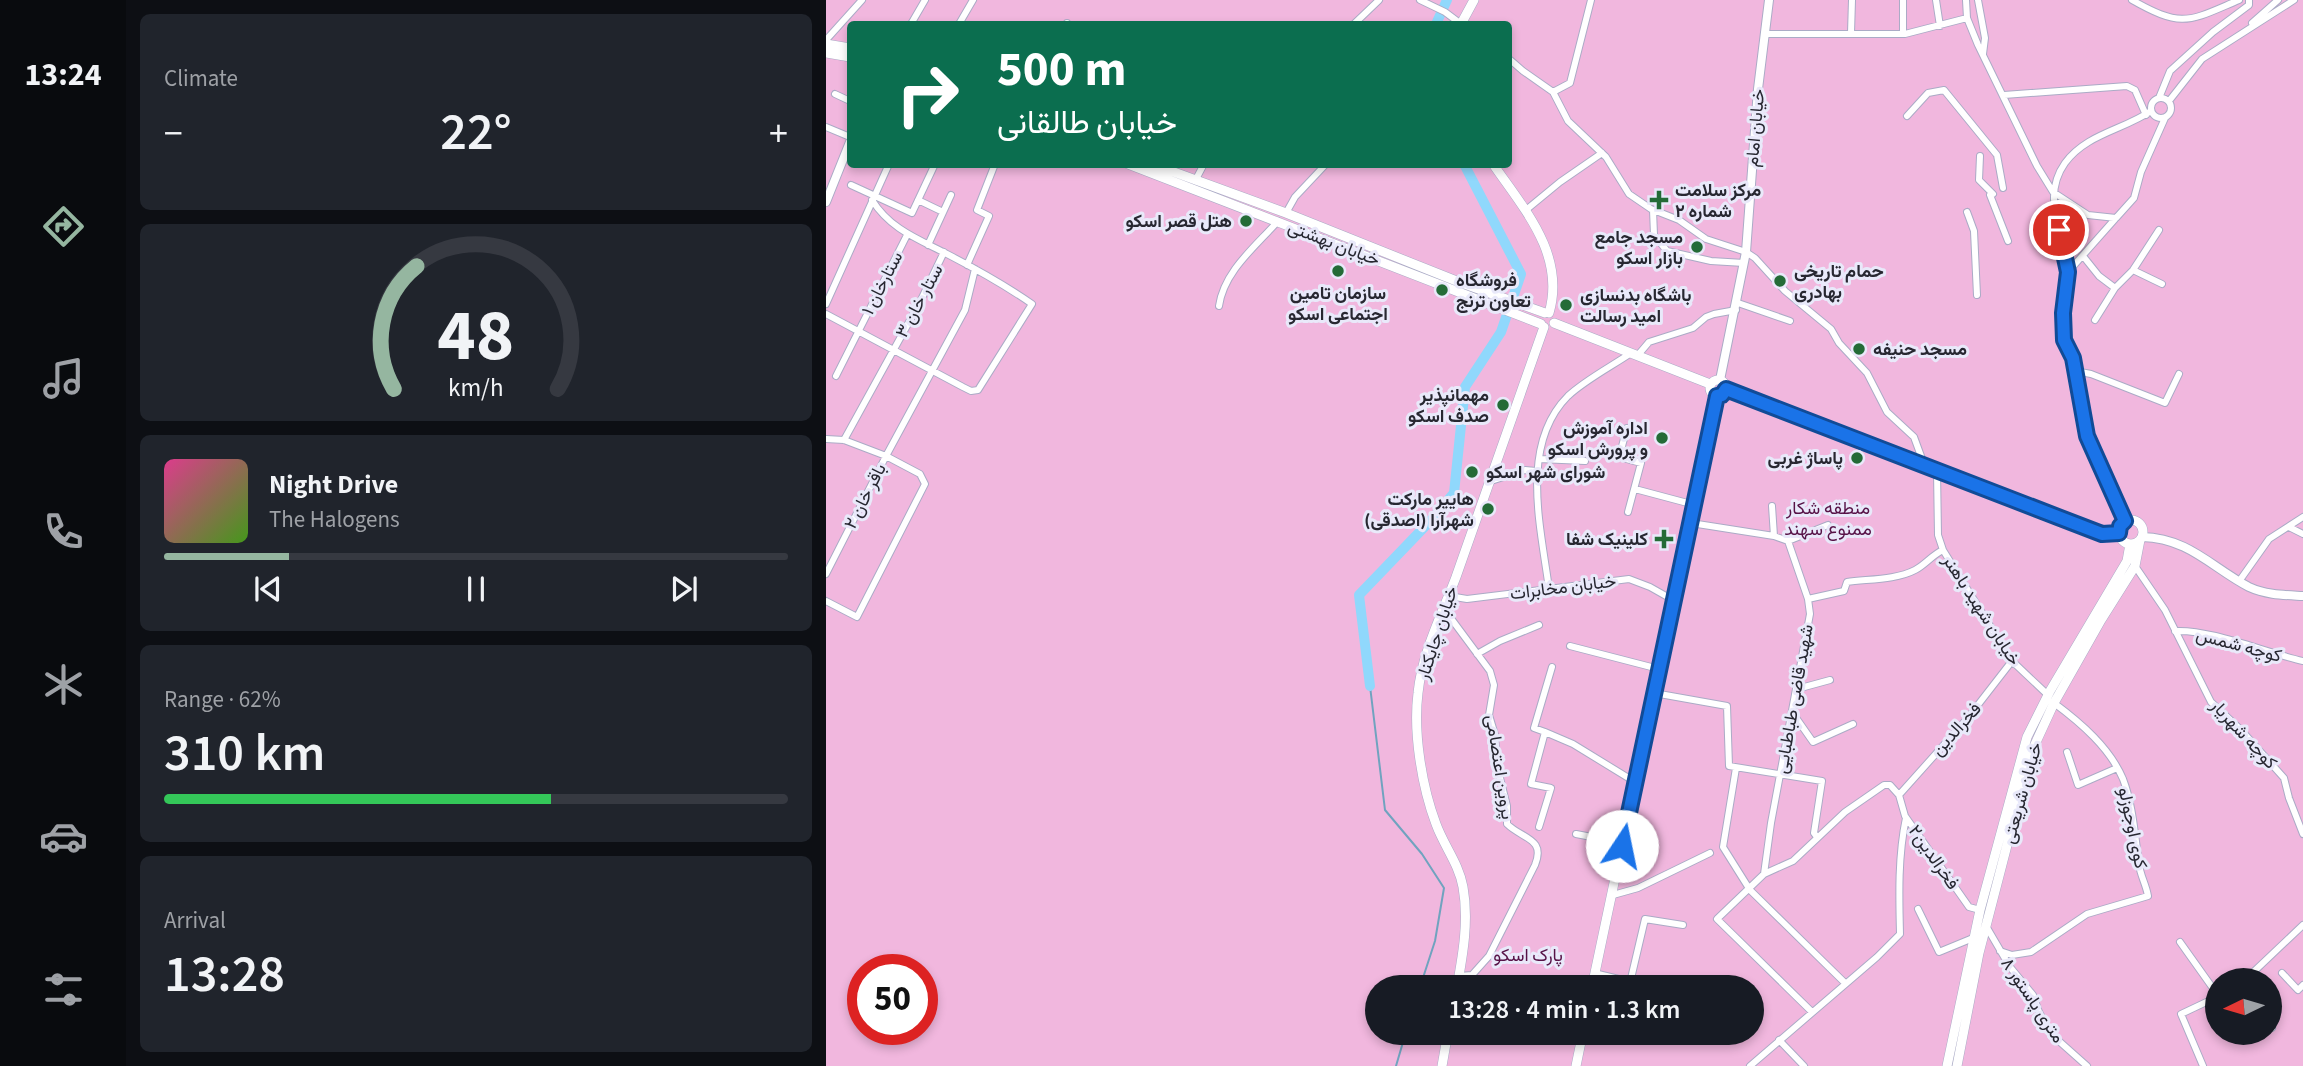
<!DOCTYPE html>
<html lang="en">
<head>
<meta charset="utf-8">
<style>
  :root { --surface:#171b24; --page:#20242c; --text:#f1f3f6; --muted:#9ea1a6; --line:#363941; --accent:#95b6a0 }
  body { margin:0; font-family:"Source Sans 3",Vazirmatn,sans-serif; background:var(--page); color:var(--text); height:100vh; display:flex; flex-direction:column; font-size:26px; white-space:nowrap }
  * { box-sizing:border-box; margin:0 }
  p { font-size:23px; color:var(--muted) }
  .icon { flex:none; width:38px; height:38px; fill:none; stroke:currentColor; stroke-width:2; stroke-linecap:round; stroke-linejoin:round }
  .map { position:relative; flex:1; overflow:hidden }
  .drawer { display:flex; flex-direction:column; gap:14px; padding:14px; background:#0d0f14; width:700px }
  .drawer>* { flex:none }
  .guide { position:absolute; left:21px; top:21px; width:665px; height:147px; border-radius:7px; box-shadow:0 4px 10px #0003; background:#0b6e4f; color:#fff; overflow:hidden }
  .needle { width:46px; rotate:265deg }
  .fabs { position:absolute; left:1379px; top:968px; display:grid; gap:14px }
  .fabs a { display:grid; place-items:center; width:77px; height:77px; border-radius:50%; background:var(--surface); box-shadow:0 4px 10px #0003; font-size:35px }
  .speed { position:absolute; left:21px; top:954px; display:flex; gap:14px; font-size:35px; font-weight:700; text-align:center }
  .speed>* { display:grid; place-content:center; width:91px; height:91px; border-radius:50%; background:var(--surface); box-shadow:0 4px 10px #0003; line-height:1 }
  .speed .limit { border:10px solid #d22; background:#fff; color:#111 }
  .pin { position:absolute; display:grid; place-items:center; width:60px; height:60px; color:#fff; margin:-30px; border:4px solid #fff; border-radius:50%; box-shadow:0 2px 7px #0007 }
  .me { position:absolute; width:77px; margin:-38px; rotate:11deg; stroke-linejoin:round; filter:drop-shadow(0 0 5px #0008) }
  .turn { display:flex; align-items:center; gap:24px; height:147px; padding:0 35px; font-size:32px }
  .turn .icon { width:91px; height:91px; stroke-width:2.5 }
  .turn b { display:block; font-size:49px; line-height:60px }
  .big { font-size:52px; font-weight:600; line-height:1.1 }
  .drawer .widget { flex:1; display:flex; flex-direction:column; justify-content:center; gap:10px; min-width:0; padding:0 24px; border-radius:10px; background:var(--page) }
  .drawer .dial { align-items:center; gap:0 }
  .dial svg { height:182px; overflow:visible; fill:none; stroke:var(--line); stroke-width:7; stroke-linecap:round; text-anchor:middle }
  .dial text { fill:var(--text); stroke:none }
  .song { display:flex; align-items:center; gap:21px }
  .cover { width:84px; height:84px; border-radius:10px; background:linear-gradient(135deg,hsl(330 70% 55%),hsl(100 70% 35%)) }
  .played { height:7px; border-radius:4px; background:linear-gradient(90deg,var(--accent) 20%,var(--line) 20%) }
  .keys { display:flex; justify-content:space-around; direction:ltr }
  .heat { display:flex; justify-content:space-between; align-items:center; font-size:38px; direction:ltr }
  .charge { height:10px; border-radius:5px; background:linear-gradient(90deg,#34c759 62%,var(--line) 0) }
  .trip { position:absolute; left:539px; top:975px; width:399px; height:70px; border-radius:35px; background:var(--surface); box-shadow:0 4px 10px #0003; font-weight:600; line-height:70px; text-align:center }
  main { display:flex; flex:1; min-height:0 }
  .tabs { display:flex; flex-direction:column; width:126px; justify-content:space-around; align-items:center; background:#090b0e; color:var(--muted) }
  .tabs .icon { width:49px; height:49px }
  .tabs .selected { color:var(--accent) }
  .tabs b { font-size:32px; color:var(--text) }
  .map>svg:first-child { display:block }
  .green { fill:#f1b7de; fill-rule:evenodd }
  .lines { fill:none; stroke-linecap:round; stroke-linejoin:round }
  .stream { stroke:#70a3bf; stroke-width:2 }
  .river { stroke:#90d8fc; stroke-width:10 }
  .minor-casing { stroke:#ababc6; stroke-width:8 }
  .tertiary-casing { stroke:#ababc6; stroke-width:10 }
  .secondary-casing { stroke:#ababc6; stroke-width:10 }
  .minor { stroke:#fff; stroke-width:6 }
  .tertiary { stroke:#fff; stroke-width:8 }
  .secondary { stroke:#fff; stroke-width:9 }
  .route-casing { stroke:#114b97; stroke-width:18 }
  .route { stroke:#1a73e8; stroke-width:12 }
  .poi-dot { fill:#246b37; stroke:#e9e9fa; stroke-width:2.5 }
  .labels { text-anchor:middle; stroke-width:6; stroke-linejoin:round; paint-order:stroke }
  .street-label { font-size:18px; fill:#272731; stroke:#e9e9fa }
  .poi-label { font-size:18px; font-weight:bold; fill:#272731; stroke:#e9e9fa; text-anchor:end }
  .park-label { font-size:18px; fill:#571247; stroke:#e9e9fa }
</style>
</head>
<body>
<main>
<nav class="tabs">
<b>13:24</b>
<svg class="icon selected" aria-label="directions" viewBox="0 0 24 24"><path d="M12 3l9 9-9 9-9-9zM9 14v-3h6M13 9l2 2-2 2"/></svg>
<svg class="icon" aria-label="music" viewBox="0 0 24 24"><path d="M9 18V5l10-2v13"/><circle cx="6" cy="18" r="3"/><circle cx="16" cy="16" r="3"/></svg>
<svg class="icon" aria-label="phone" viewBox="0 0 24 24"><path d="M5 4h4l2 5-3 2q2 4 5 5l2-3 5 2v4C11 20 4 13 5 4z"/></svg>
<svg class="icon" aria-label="climate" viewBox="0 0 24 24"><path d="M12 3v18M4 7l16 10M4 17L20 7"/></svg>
<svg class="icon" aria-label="car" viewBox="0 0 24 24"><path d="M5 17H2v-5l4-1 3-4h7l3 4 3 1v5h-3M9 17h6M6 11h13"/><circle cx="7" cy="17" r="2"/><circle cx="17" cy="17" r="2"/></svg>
<svg class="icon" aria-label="filters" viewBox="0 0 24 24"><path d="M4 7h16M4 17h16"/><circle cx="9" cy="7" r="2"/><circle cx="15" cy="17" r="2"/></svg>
</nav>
<section class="drawer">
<div class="widget"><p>Climate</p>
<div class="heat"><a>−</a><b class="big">22°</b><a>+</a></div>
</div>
<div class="widget dial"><svg viewBox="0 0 100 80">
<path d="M14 69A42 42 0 1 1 86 69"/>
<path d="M14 69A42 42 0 0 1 24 15" stroke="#95b6a0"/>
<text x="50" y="56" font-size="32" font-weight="700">48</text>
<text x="50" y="72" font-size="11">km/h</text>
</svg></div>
<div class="widget">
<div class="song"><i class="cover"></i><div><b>Night Drive</b><p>The Halogens</p></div></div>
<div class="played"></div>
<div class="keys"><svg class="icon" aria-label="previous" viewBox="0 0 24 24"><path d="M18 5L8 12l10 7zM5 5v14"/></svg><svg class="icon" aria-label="pause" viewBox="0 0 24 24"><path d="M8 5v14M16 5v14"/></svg><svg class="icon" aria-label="next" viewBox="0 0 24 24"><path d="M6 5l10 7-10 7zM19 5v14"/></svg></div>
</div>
<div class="widget"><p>Range · 62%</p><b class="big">310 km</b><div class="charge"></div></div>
<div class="widget"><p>Arrival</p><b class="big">13:28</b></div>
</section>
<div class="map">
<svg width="1477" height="1066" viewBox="0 0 1477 1066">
  <rect width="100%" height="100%" fill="#e9e9fa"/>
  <path class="green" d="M0,0h1477v1066h-1477zM24,24h658v140h-658zM37,970h59v59h-59zM1391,980h53v52h-53zM551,987h375v45h-375z"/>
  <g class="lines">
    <path class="stream" d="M544,686l15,124 37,44 22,34 -9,53 -15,46
      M570,1066l10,-34"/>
    <path class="river" d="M610,24l11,-24
      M544,686l-11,-91 75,-78 20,-24 11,-106 36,-55 20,-58 -57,-110"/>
    <defs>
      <path id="minor" d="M594,0l25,12 16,12
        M1077,0v34
        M1110,0l4,26
        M1140,0l1,18 11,27 59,121 16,26 35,23 28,3 18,-20 7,-26 24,-54
        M1152,0l7,38 -2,16
        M1306,0c51,29 57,21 107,0
        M1426,23l26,-23
        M85,24l14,-24
        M133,24l14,-24
        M241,24v-1
        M528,24l25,-24
        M1025,33l1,-33
        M938,34h141l62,-16
        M0,40l36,-40
        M682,58l15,13 30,21 15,29 38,36 23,37 22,15 28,11 27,19 40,13 9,6 30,33 46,38 8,14 28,30 20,39 27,25 11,30
        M727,92l17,-9 21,-83
        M9,94l15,7
        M1178,95l123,-9 8,4 11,25
        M1325 108a10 10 0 1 1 20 0a10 10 0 1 1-20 0Z
        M1333,98l11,-27 43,-39 36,-27v-5
        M1343,101l33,-42 92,-59
        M1081,116l21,-23 16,-3 53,65 6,33
        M0,127l24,10
        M1154,156l-1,24 14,14
        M369,181l9,-17
        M25,185l61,28 23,-49
        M1164,195l18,46
        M92,200l25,12
        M700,210l34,-28 42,-29
        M827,210l1,25 13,16 44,10 33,2
        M1141,212l7,19 3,64
        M460,213l9,-16 31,-33
        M102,245l23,-50
        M1257,256l16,20 16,12 18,-18 29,14
        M141,265l22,-49 -12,-6 18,-46
        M1307,270l26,-40
        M1242,272l47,-53
        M912,303l52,18
        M0,304l63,-140
        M393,306c5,-35 37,-60 59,-85
        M0,314l137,73 8,4 7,-1 54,-86c-27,-19 -56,-35 -85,-50 -29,-15 -57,-25 -75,-54
        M1269,320l20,-32
        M812,355l11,-13 44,-14 13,-11 8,-3 22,-4
        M1249,371l16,3 74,29 14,-29
        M10,376l71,-141
        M801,428l-8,29 22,6 -13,49
        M0,439l18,1 42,16 34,18 5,10 -68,133 -31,-16
        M18,440l76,-138 24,-50
        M713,459l46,2
        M1111,471l1,64 5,15 69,111 36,34
        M665,481l34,-11 11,1
        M809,489l60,16
        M946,506l2,30
        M1299,521c-14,-28 -30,-58 -39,-88 -7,-23 -7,-46 -12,-69 -3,-12 -11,-22 -12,-35 -1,-19 6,-39 5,-58 -2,-38 -27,-73 -2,-108 21,-29 58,-33 86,-52
        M865,523l83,13 14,5 20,58 2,15 -39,209 -7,51
        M1463,527l14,7
        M962,541l40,-16
        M1309,566l30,44 46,92 30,28 43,48 5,20 14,36
        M0,574l60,-118 79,-146 10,-41
        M1414,580l29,-41 34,-22
        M723,589c-8,-61 -30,-144 19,-193 17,-16 44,-30 63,-43
        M623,596l18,3 162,-20 21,8 23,13
        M982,599l36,-8 3,-9c20,-3 49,-2 68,-12 10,-5 17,-15 28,-20
        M618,609l46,62 4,14 -5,30 6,20 2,31 10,40v18c15,15 39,14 28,41l-46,91 -17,19 -13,1
        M1349,631c36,-2 91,22 128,30
        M744,646l89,23
        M651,654l23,-13 39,-16
        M971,689l33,-9
        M828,693l73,13 2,60 93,15 -8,52 3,4
        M966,712l21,30 40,-18
        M719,732l-11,-4 18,-61
        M1241,752l11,33 39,-17
        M910,768l-13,79 27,43 95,93
        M1073,795l68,-76 45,-58
        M713,827l12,-39 -20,-4 14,-52 28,12 62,38
        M750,834l47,9
        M787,895l25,-7 72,-35
        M1092,909l21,43 34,-14
        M1160,926l24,41 23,28 6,17 12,22 36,32
        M1354,942l37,52
        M1174,951l12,4 19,-3 56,-38 61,-18c-2,-12 -8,-21 -9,-32 -4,-27 -6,-59 -16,-85 -13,-31 -42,-56 -69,-76
        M768,973l37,9
        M1456,973l16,17 5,-5
        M1419,980l58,-55
        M803,987l16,-68 38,6
        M986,1012l-95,-93 47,-45 29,-13 52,-49 39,-27h6l9,10 6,21 64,91 11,3
        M1444,1026l2,2
        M953,1040l25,26
        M924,1066l127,-109 23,-23c-1,-39 -2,-79 6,-116
        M1377,1066l-22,-52 36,-17"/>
      <path id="tertiary" d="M0,202l24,-60
        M894,380l26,-128 12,-163 11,-89
        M900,389l376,145 17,-1
        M1316,537c47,1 70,31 107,50 17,8 36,8 54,9"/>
      <path id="secondary" d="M635,24l13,-24
        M0,44l24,4
        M0,53l24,4
        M302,164l413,160
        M326,164l134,49 173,69 86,31
        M667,164c31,45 73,91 56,149
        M728,323l156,61
        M884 388a8 8 0 1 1 16 0a8 8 0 1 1-16 0Z
        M1293 532a12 12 0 1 1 24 0a12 12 0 1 1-24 0Z
        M631,987c6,-33 12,-67 6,-100 -4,-23 -19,-41 -27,-63 -14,-37 -23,-91 -18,-131 4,-40 24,-79 38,-116 29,-83 59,-167 88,-250
        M766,987l125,-591
        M616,1066l6,-34
        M750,1066l7,-34
        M1121,1066l33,-156 47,-173 23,-46 77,-130 3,-17
        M1131,1066l22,-113 52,-200 23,-50 47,-83 34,-54 5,-26"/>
    </defs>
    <use href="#minor" class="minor-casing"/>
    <use href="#tertiary" class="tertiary-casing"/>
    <use href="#secondary" class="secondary-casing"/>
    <use href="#minor" class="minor"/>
    <use href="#tertiary" class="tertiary"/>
    <use href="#secondary" class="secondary"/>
  </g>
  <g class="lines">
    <defs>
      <path id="route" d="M796,846l95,-450 5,-1 4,-6 376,145 17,-1 1,-7 5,-5 -38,-85 -14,-78 -9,-18 -1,-27 5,-41 -9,-42"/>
    </defs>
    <use href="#route" class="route-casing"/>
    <use href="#route" class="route"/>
  </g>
  <g class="poi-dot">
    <path d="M829.5 189.5h7v7h7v7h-7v7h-7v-7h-7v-7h7z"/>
    <circle cx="420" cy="221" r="7"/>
    <circle cx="871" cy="247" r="7"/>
    <circle cx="512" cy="271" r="7"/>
    <circle cx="954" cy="281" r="7"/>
    <circle cx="616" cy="290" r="7"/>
    <circle cx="740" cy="305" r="7"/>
    <circle cx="1033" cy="349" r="7"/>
    <circle cx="677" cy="405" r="7"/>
    <circle cx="836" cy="438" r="7"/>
    <circle cx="1031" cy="458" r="7"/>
    <circle cx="646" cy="472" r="7"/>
    <circle cx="662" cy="509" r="7"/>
    <path d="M834.5 528.5h7v7h7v7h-7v7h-7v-7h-7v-7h7z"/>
  </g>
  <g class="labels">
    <g class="street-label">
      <text transform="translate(929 128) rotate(-85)" y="6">خیابان امام</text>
      <text transform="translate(508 243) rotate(21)" y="6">خیابان بهشتی</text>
      <text transform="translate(56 283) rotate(-63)" y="6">ستارخان ۱</text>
      <text transform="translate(93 301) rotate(-62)" y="6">ستار خان ۳</text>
      <text transform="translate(39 496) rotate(-63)" y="6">باقر خان ۲</text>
      <text transform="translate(737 587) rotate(-7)" y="6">خیابان مخابرات</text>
      <text transform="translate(1156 610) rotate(57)" y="6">خیابان شهید باهنر</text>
      <text transform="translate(611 633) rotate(-72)" y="6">خیابان چایکنار</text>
      <text transform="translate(1413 645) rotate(15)" y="6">کوچه شمس</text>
      <text transform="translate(968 699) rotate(-80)" y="6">شهید قاضی طباطبایی</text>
      <text transform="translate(1130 729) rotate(-48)" y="6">فخرالدین</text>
      <text transform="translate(1418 734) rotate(47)" y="6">کوچه شهریار</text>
      <text transform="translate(674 767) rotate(81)" y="6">پروین اعتصامی</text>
      <text transform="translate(1196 793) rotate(-74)" y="6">خیابان شریعتی</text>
      <text transform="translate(1307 828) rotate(78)" y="6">کوی اوجوزلو</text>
      <text transform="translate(1108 857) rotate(55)" y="6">فخرالدین۲</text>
      <text transform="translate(1207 1000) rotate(56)" y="6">۸ متری پاستور</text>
    </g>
    <g class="poi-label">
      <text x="849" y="196" text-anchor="start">مرکز سلامت<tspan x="849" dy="21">شماره ۲</tspan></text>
      <text x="406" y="227">هتل قصر اسکو</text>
      <text x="857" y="243">مسجد جامع<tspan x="857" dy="21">بازار اسکو</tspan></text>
      <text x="968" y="277" text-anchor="start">حمام تاریخی<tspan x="968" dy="21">بهادری</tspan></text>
      <text x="630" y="286" text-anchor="start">فروشگاه<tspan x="630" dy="21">تعاون ترنج</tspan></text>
      <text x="512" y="299" text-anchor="middle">سازمان تامین<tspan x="512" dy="21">اجتماعی اسکو</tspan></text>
      <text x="754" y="301" text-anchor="start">باشگاه بدنسازی<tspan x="754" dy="21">امید رسالت</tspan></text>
      <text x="1047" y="355" text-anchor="start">مسجد حنیفه</text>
      <text x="663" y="401">مهمانپذیر<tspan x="663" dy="21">صدف اسکو</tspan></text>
      <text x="822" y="434">اداره آموزش<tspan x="822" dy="21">و پرورش اسکو</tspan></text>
      <text x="1017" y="464">پاساژ غربی</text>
      <text x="660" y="478" text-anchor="start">شورای شهر اسکو</text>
      <text x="648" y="505">هایپر مارکت<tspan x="648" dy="21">شهرآرا (اصدقی)</tspan></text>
      <text x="822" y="545">کلینیک شفا</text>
    </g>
    <g class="park-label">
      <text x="1002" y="514">منطقه شکار<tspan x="1002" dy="21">ممنوع سهند</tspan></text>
      <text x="702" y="961">پارک اسکو</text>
    </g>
  </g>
</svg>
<div class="fabs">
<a><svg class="needle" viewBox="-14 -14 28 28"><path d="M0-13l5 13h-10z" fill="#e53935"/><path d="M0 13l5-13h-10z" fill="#9ea1a6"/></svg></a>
</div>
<div class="speed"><div class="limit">50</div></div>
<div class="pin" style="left:1233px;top:230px;background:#d93025"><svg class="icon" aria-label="arrive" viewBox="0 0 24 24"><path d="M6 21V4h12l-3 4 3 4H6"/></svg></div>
<svg class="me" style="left:796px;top:846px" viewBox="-20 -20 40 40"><circle r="19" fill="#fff"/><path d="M0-13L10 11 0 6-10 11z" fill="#1a73e8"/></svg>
<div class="trip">13:28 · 4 min · 1.3 km</div>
<div class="guide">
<div class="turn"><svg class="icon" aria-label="right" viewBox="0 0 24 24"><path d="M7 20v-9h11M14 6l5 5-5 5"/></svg><div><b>500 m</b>خیابان طالقانی</div></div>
</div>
</div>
</main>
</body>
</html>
